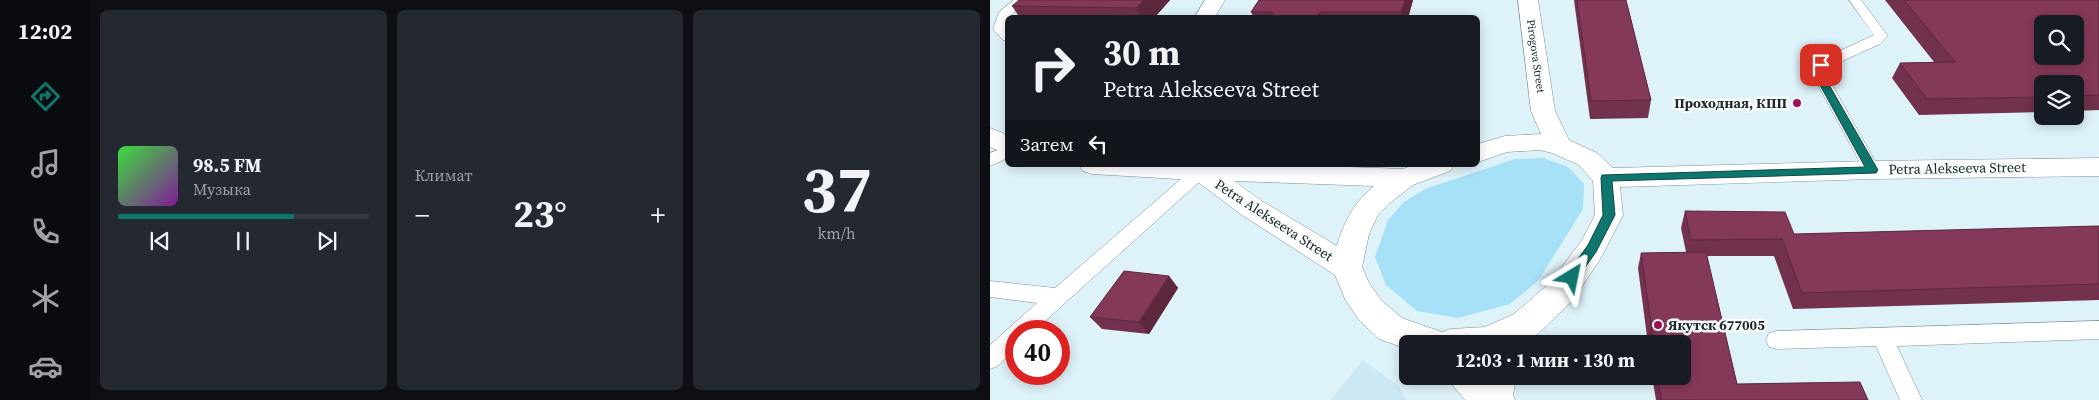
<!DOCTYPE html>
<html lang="ru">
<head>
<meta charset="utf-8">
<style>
  :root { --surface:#171b24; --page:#242831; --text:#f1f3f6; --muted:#9ea1a6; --line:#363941; --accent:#0f766e }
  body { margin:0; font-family:"Source Serif 4",serif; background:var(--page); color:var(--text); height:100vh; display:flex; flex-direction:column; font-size:19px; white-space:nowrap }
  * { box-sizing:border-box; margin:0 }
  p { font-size:16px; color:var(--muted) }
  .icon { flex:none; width:28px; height:28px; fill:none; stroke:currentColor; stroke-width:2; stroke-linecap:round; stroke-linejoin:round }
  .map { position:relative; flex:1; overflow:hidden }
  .panel { display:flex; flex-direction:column; gap:10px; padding:10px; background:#0d0f14; width:900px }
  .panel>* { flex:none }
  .top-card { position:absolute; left:15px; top:15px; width:475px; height:152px; border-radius:8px; box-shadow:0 2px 12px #0003; background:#171b24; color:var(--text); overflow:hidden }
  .tools { position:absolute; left:1044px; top:15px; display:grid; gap:10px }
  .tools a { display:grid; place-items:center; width:50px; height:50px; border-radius:8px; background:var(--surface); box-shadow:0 2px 12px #0003; font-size:25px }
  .speed { position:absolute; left:15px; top:320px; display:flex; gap:10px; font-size:25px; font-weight:700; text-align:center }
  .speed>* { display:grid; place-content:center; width:65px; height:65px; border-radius:50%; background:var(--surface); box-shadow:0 2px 12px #0003; line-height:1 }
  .speed .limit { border:8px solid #d22; background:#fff; color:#111 }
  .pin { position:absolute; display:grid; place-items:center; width:42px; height:42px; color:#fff; margin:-21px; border-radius:10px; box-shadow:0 2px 8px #0006 }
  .me { position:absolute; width:55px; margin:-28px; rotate:35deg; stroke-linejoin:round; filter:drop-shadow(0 0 4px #0008) }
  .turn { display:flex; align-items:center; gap:18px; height:105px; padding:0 15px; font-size:22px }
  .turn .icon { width:65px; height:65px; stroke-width:2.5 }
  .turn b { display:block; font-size:35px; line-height:42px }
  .then { display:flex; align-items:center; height:48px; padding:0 15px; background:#0003; gap:10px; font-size:19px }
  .big { font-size:38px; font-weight:700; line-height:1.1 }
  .panel .tile { flex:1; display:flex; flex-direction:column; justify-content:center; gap:8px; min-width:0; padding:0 18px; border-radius:8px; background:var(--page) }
  .panel .dial { align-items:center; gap:0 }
  .dial b { font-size:65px; line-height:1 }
  .song { display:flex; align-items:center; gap:15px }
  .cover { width:60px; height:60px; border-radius:8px; background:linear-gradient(135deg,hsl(120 70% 55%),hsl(290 70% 35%)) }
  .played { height:5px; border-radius:2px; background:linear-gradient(90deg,var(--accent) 70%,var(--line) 70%) }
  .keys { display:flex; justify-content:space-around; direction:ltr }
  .heat { display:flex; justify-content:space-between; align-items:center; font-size:28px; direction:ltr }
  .panel .tiles { flex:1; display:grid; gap:10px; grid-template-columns:repeat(3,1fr) }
  .trip { position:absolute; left:409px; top:335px; width:292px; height:50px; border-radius:8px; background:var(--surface); box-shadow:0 2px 12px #0003; font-weight:700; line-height:50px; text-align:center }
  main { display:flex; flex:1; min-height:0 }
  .tabs { display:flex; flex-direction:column; width:90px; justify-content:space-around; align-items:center; background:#090b0e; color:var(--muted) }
  .tabs .icon { width:35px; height:35px }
  .tabs .current { color:var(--accent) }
  .tabs b { font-size:22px; color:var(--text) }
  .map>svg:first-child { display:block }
  .built { fill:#cbe8f3 }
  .green { fill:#a6e1f7 }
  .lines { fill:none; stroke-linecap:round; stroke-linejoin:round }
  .service-casing { stroke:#7c8e95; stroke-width:1 }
  .minor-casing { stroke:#7c8e95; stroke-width:1 }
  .tertiary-casing { stroke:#7c8e95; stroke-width:1 }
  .service { fill:#fff; fill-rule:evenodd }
  .minor { fill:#fff; fill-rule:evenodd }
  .tertiary { fill:#fff; fill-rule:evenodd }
  .wall { fill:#72314c }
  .shaded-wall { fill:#5d283e }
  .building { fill:#853958; stroke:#5d283e; fill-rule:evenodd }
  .route { fill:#0f766e; stroke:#0a4d48 }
  .poi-dot { fill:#9e0e5a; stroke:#f8fcfd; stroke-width:2 }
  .labels { text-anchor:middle; stroke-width:5; stroke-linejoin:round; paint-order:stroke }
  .far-street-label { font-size:11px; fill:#21282b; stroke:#f8fcfd }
  .poi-label { font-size:14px; font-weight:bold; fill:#21282b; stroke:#f8fcfd; text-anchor:end }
  .street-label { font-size:14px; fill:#21282b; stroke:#f8fcfd }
</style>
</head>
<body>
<main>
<nav class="tabs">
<b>12:02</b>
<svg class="icon current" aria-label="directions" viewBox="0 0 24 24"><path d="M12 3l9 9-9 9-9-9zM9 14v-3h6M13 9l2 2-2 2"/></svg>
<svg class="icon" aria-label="music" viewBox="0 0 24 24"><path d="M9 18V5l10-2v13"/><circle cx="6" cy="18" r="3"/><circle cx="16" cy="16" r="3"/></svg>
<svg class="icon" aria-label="phone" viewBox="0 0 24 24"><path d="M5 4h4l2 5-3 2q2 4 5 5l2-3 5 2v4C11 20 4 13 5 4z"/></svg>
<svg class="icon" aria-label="climate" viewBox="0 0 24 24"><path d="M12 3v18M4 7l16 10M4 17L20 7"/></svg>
<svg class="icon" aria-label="car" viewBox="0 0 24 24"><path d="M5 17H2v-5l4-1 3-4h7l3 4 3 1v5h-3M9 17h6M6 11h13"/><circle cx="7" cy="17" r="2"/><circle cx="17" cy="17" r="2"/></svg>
</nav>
<section class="panel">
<div class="tiles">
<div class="tile">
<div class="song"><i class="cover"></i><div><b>98.5 FM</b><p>Музыка</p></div></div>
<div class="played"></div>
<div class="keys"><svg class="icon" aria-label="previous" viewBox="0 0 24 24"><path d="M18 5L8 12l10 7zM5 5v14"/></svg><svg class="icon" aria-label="pause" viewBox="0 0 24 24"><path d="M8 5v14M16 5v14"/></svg><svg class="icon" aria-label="next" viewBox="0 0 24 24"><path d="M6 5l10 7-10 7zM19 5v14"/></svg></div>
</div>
<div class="tile"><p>Климат</p>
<div class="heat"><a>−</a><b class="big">23°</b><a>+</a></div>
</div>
<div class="tile dial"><b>37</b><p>km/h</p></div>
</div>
</section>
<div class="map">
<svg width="1109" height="400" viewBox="0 0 1109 400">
  <rect width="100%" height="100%" fill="#def2f9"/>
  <path class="built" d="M373,360l35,26 9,14h-76z"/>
  <path class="green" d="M553,158l25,9 16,17 -1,25 -45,72 -28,23 -52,14 -41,-7 -31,-26 -11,-28 13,-37 16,-18 21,-13 90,-30z"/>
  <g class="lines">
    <defs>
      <path id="service" d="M24,0h14l-20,18 -2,10 2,2v11l-5,-1 -10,-11 6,-17z
        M859,0h12l27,36 -8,8 -53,24 -2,4 55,98 -2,4 -6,2 -6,-2 -2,-4 -53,-98 5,-10 58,-27z
        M18,146v12l-18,8v-13z
        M211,165l6,2 2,4 -2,4 -173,156h-18v17l-18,18 -8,3v-24l47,-42 -47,-6v-16l65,7 140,-121z
        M1109,321v18l-202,7 25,54h-22l-24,-54 -99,3 -8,-2 -3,-7 3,-7 8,-2z"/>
      <path id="minor" d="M215,0h20l-11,18h-20z"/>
      <path id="tertiary" d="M528,0h20l17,111 14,29 28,13 16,15 259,-7 227,-3v18l-227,3 -252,8 3,28 -21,41 -29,44 -35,34 -21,10h-109v5l-29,-10 -20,-19 -14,-21 -10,-24 -93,-60 -47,-35 -103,-6 -9,-3 -4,-6h217l107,4 10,-4h41l-4,6 -37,14 -22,17 -13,13 -9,19 -7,33 7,16 12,17 21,18 40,14 9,-3 34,-2 29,-13 37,-32 31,-42 13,-25 -2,-34 -14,-16 -27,-12 -12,-3 -33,2 -29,10v-18l27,-8 36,-2 -10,-23zM244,181l140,5c-19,15 -31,37 -37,60l-75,-45z
        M0,128l18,7v19l-18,-7z
        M459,376h67l-3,19 2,5h-50l-11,-13z"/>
    </defs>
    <use href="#service" class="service-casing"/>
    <use href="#minor" class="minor-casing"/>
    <use href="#tertiary" class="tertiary-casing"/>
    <use href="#service" class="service"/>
    <use href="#minor" class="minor"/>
    <use href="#tertiary" class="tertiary"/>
  </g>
  <path class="wall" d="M180,0l-16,18h-134l-8,-12z
    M269,0h154l-5,18h-154l-3,-6z
    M584,0h52l25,100 -3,18 -58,1z
    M895,0h214v110l-24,1v-27h-33v28l-123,3 -27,-37 8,-15 34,-1z
    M695,211l109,23 305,-8v74l-306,9 -19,-53h-67l30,128 131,16h-212l-4,-24h30v-32h-34l-10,-76 3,-15 45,-1 -5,-24z
    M179,276l9,12 -29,46 -47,-5 -12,-12z"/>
  <path class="shaded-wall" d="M154,0h26l-16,18h-13l-5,-10z
    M415,0h8l-5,18h-6l-1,-6z
    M330,12l2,6h-5z
    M179,276l9,12 -29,46 -10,-12z"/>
  <path class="building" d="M29,0h125l-8,8 -124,-2z
    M269,0h146l-4,12h-81l-3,6h-47l3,-6h-22z
    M587,0h49l25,100 -60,1z
    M914,0h195v95l-24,1v-12h-33v13l-115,2 -27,-36 55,-1zM1052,24h33v32h-33z
    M695,211l100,1 9,22 305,-8v58l-297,9 -20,-54 -91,1z
    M716,252l31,132 123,-2 8,18h-207l-3,-24h24v-32h-28l-13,-91z
    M134,271l45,5 -30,46 -49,-5z"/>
  <path class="route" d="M831,62l4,3 -2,4 1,7 54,94 -2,3 -264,8 3,34 -19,37 -20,28 -4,2 -4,-2 -2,-3 2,-4 20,-28 15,-30 -2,-37 1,-3 263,-8 -50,-91 -1,-8z"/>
  <g class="poi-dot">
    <circle cx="807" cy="103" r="5"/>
    <circle cx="668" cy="325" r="5"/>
  </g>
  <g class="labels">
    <g class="far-street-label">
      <text transform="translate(546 56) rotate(82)" y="4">Pirogova Street</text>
    </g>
    <g class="poi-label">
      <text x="797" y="108">Проходная, КПП</text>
      <text x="678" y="330" text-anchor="start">Якутск 677005</text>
    </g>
    <g class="street-label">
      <text transform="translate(967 168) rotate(-1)" y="5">Petra Alekseeva Street</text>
      <text transform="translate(284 220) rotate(33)" y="5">Petra Alekseeva Street</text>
    </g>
  </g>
</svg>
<div class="tools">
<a><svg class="icon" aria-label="search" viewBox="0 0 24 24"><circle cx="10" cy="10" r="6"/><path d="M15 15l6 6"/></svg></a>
<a><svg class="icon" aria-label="layers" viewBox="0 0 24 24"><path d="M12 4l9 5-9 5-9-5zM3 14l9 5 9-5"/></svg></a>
</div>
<div class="speed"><div class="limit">40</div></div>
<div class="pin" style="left:831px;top:65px;background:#d93025"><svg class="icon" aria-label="arrive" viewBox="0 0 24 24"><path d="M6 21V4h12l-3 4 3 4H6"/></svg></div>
<svg class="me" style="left:582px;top:277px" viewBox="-20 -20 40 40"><path d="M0-17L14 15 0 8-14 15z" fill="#0f766e" stroke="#fff" stroke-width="4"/></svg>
<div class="trip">12:03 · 1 мин · 130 m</div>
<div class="top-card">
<div class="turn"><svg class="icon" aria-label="right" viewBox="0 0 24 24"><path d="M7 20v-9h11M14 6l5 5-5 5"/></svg><div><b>30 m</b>Petra Alekseeva Street</div></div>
<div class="then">Затем<svg class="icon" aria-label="left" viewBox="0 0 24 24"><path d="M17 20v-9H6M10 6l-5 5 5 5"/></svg></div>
</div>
</div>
</main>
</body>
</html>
